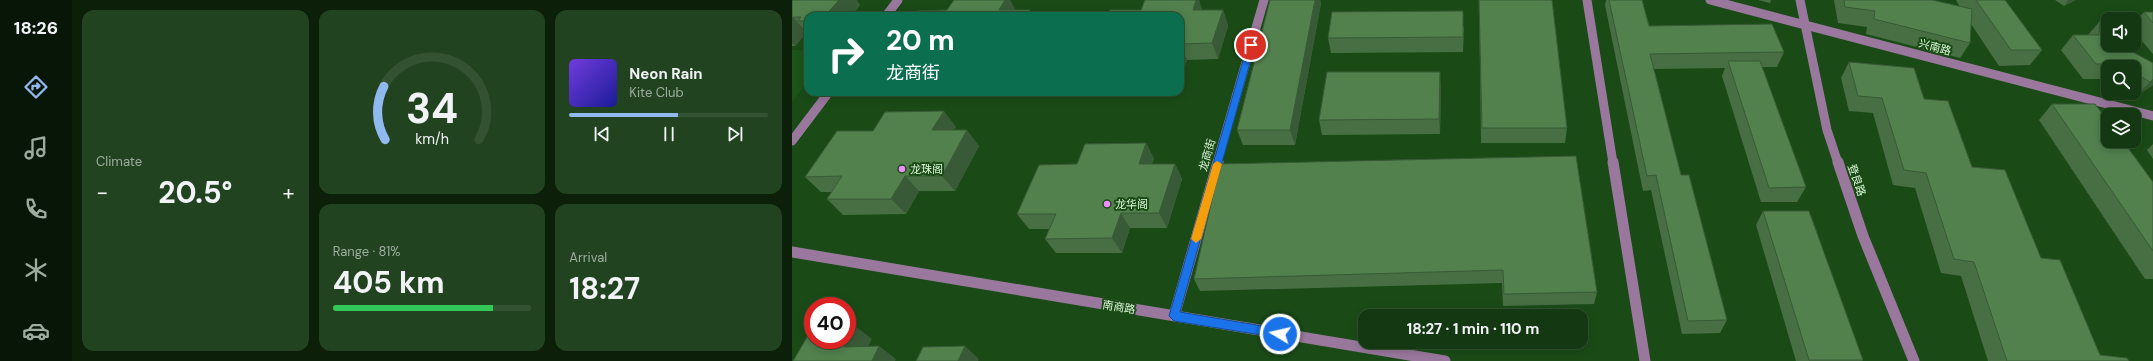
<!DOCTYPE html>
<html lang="en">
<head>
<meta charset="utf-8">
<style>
  :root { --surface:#143811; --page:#21431f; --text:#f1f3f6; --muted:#9dac9f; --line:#335231; --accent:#90b9f0 }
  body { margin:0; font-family:"DM Sans","Noto Sans SC",sans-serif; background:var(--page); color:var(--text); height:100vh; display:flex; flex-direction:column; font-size:15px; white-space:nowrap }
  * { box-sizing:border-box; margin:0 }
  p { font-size:13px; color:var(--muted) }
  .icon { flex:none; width:22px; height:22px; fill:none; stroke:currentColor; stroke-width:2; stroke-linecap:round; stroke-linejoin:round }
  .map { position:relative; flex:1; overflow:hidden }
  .drawer { display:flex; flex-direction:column; gap:10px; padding:10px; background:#0b1f09; width:720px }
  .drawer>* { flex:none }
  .top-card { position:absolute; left:12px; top:12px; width:380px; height:84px; border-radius:12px; box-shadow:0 2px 10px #0003,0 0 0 1px var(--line); background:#0b6e4f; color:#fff; overflow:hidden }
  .fabs { position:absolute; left:1309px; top:12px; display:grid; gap:8px }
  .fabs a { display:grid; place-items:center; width:40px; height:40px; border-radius:8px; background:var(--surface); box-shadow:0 2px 10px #0003,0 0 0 1px var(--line); font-size:20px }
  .speed { position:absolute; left:12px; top:297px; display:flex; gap:8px; font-size:20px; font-weight:700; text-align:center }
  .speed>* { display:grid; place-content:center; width:52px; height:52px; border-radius:50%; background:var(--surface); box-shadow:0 2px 10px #0003,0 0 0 1px var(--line); line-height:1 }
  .speed .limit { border:6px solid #d22; background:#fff; color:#111 }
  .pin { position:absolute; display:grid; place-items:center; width:34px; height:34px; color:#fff; margin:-17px; border:2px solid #fff; border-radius:50%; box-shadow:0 1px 4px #0007 }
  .me { position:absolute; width:44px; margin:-22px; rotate:279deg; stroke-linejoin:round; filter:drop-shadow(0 0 3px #0008) }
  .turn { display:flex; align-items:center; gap:14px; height:84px; padding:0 16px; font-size:18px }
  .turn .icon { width:52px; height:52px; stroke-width:2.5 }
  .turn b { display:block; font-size:28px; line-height:34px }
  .big { font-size:30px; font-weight:700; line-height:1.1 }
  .drawer .widget { flex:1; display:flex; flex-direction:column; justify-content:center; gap:6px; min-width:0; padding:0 14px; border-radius:12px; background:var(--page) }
  .drawer .dial { align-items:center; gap:0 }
  .dial svg { height:104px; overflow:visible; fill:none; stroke:var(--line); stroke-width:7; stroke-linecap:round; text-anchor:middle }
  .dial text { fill:var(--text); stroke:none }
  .song { display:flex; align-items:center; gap:12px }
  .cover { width:48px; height:48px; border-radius:6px; background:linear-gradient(135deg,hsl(260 70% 55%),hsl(240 70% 35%)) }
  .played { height:4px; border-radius:2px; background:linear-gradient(90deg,var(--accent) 55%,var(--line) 55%) }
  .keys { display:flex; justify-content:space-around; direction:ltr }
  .heat { display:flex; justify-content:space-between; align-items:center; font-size:22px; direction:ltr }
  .charge { height:6px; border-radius:3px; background:linear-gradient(90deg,#34c759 81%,var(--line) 0) }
  .drawer .tiles { flex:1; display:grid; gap:10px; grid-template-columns:repeat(3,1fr) }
  .widget:first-child { grid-row:span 2 }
  .trip { position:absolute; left:566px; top:309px; width:230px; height:40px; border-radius:12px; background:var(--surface); box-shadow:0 2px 10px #0003,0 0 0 1px var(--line); font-weight:700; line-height:40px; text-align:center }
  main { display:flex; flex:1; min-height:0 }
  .tabs { display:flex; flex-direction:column; width:72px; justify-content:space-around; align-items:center; background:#081607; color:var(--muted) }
  .tabs .icon { width:28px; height:28px }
  .tabs .current { color:var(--accent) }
  .tabs b { font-size:18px; color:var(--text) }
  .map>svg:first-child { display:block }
  .built { fill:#1c5419 }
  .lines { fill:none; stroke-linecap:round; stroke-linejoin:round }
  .minor-far1 { stroke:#9a789e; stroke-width:9 }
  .minor { stroke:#9a789e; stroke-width:11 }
  .wall { fill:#476f43 }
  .shaded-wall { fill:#395a37 }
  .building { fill:#52814e; stroke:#395a37 }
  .route { fill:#1a73e8; stroke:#114b97 }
  .slow { fill:#f59e0b }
  .poi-dot { fill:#ed8cfa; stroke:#1a4b17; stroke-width:1.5 }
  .labels { text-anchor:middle; stroke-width:4; stroke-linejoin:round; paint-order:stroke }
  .street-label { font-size:11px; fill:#dcf7d9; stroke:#1a4b17 }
  .poi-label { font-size:11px; fill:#dcf7d9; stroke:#1a4b17; text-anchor:start }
</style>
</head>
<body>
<main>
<nav class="tabs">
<b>18:26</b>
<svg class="icon current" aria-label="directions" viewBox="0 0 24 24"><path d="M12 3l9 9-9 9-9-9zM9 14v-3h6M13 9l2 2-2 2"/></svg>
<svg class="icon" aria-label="music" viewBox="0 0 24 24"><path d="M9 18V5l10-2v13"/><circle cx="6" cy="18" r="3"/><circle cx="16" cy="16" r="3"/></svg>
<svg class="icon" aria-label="phone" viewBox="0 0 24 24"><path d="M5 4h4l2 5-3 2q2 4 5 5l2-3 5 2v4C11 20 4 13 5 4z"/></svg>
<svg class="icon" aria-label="climate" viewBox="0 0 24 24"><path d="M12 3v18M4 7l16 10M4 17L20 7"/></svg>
<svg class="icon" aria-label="car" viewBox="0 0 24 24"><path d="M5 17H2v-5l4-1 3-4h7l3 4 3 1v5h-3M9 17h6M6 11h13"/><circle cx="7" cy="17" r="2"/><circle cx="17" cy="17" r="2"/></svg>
</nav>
<section class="drawer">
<div class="tiles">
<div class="widget"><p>Climate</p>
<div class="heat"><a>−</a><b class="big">20.5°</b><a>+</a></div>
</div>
<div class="widget dial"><svg viewBox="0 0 100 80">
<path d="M14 69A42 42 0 1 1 86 69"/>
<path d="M14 69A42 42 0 0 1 13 28" stroke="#90b9f0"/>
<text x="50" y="56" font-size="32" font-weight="700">34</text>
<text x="50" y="72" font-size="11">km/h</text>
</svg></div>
<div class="widget">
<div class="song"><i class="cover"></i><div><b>Neon Rain</b><p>Kite Club</p></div></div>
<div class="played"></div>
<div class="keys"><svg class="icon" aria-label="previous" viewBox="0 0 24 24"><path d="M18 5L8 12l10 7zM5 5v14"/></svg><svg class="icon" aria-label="pause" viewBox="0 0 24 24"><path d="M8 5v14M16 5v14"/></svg><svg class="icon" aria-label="next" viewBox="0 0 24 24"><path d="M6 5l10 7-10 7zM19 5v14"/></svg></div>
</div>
<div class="widget"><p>Range · 81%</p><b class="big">405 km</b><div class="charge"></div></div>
<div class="widget"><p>Arrival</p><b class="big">18:27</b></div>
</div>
</section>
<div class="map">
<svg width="1361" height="361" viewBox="0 0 1361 361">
  <rect width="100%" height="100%" fill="#1a4b17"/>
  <path class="built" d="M0,50h16v31l-16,21z"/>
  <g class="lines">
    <path class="minor-far1" d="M795,0l26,163
      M918,0l443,116
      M1008,0l27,130 11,33
      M94,16l12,-16
      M0,141l37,-49
      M425,163l47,-163"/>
    <path class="minor" d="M821,162l32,199
      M1046,162l25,74 51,125
      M0,252l653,109
      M382,316l44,-154"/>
  </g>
  <path class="wall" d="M0,0l68,5 -9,11h-43v17h-1l-12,13h-3z
    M353,0h54l3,10h21l5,16 -10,33 -31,1 -6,17h-1v-61l-39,-6z
    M478,0h50l1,3 -26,142h-52l-6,-15z
    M687,0h73l15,128 -2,15h-84z
    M814,0h36l7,26 135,26 -7,15h-15l44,120 -9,15h-36l-39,-126 3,-8 -71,1 27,106 46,145 -7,13 -38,1 -31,-144 -8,1 -38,-186z
    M966,0h13l-1,3z
    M1042,0h98l28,7 -4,-7h49l37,50 -12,15 -31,1 -28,-42 -1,19 -10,15 -94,-24 1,-7 -29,-4z
    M1263,0h21l-12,6z
    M1352,12h9v42l-19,-22v-9z
    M1308,21l29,26 4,5 20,11v22l-18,12 -7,-4h6v-26h-26v14l-2,-2h-23l-22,-29 12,-15h15z
    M672,27l-1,25 -132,1 -3,-15z
    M1057,62l75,37 48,68 69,91 59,97 29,6h-141l-27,-85 -20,-3 -26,-85 -22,-3 -20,-72 -24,-2 -8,-33z
    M649,87l-1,47 -118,1 -3,-15z
    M1260,104l101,78v97h-8l-106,-159z
    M164,127l-2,3 25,16 -24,45h-36l-13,23 -63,1 -16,-16 5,-7h-11l-16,-15 68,-46z
    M354,143l8,16 -2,5h23l7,15 -15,49h-37l-8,25h-66l-11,-14 4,-10h-20l-12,-15 60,-50z
    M1361,144v15l-6,-9z
    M428,164l377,128 -3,12 -91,2 -1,-23 -302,8 -6,-12z
    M971,211l100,149 -2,1h-65l-40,-136z"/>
  <path class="shaded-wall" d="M47,0h18l3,5 -9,11h-26z
    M213,0h5l7,12 -18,-2z
    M404,0h3l4,12 -10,-2z
    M523,0h5l1,3 -26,142 -5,-15z
    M1276,0h8l-12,6z
    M238,10l3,6h-7z
    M431,10l5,16 -10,33 -6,-16z
    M1,17l14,16 -12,13 -3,-3v-25z
    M389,44l6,16 -6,17 -1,-3z
    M648,72l1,15 -1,47 -1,-15z
    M1361,79v6l-2,1 -16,11z
    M152,111l12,16 -11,19 -13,-16z
    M175,130l12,16 -24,45 -13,-15z
    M354,143l8,16 -7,20 -8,-15z
    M383,164l7,15 -15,49 -8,-15z
    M113,176l14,15 -13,23 -15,-15z
    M329,213l9,15 -8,25 -10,-15z
    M63,326l17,13 -10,20 -18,-12z
    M87,346l17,13 -1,2h-23z
    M173,346l14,13 -1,2h-20z"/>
  <path class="building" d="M0,0h47l-14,16h-17v5h-10l3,-4h-8l-1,1z
    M162,0h51l-6,10h31l-4,6h-113l4,-5 30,-1z
    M353,0h51l-3,10h30l-11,33 -31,1 -1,1v-29h-73l3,-6h31z
    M478,0h45l-25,130h-53z
    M687,0h73l15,128h-85z
    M817,0h33l7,26 123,-2 12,28 -134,2 31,121h8l38,145 -39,1 -32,-146 -9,1z
    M1052,0h88l40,9 -2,34 -96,-24 1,-8 -30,-4z
    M1184,0h29l37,50h-31z
    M671,11v26l-135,1 4,-26z
    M1352,12h9v11z
    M1308,21l8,3v21h21v2l4,5 20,11v16l-3,3 -16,-10v-5h-9l-6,-3h-23l-23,-29h26z
    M936,61h32l46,126 -37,1z
    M1057,62l65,6 10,31 24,2 24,66 33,3 36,88 19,2 40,95 27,3 2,3h-122l-33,-99 -20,-3 -28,-86 -22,-3 -22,-72 -24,-2z
    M535,72h113l-1,47 -120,1z
    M1260,104h43l13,17v20h15l30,41v69z
    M152,111l-12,19h35l-25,46h-37l-14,23h-64l15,-23 -37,1 32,-46h36l12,-19z
    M354,143l-7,21h36l-16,49h-38l-9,25 -67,1 11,-25h-39l22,-49 38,-1 8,-20z
    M784,156l21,136 -93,2 -1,-24 -309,9 26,-115z
    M971,211h46l54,149h-54z
    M63,326l-11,21 35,-1 -7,15h-79l20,-34v13h34v-13z
    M173,346l-7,15h-42l7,-14z"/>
  <path class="route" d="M456,43l7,2 -75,267 100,17 5,5 -5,4 -106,-17 -5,-5z"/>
  <path class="slow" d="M425,161l5,3 -21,75 -5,4 -5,-4 22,-75z"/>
  <g class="poi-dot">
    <circle cx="110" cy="169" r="4"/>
    <circle cx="315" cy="204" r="4"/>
  </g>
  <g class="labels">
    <g class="street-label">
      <text transform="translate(1143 47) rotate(15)" y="4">兴南路</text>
      <text transform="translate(415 155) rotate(-74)" y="4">龙商街</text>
      <text transform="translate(1065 180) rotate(71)" y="4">登良路</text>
      <text transform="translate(327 307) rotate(9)" y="4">南商路</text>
    </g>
    <g class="poi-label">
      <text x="118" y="173">龙珠阁</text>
      <text x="323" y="208">龙华阁</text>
    </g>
  </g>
</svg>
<div class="fabs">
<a><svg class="icon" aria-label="sound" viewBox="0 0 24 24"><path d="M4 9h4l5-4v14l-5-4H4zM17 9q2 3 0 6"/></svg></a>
<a><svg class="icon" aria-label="search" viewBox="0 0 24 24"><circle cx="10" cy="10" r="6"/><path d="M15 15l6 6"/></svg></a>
<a><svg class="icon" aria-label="layers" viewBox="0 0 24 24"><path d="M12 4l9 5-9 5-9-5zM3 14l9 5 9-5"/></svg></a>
</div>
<div class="speed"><div class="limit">40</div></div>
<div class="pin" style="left:459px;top:45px;background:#d93025"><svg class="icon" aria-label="arrive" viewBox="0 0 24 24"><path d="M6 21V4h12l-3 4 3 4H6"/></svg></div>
<svg class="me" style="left:488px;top:334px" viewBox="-20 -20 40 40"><circle r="17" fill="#1a73e8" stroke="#fff" stroke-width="3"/><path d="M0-11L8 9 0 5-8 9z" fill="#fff"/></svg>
<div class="trip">18:27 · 1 min · 110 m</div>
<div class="top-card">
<div class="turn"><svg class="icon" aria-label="right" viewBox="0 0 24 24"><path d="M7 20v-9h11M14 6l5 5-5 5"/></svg><div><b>20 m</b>龙商街</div></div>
</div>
</div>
</main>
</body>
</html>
